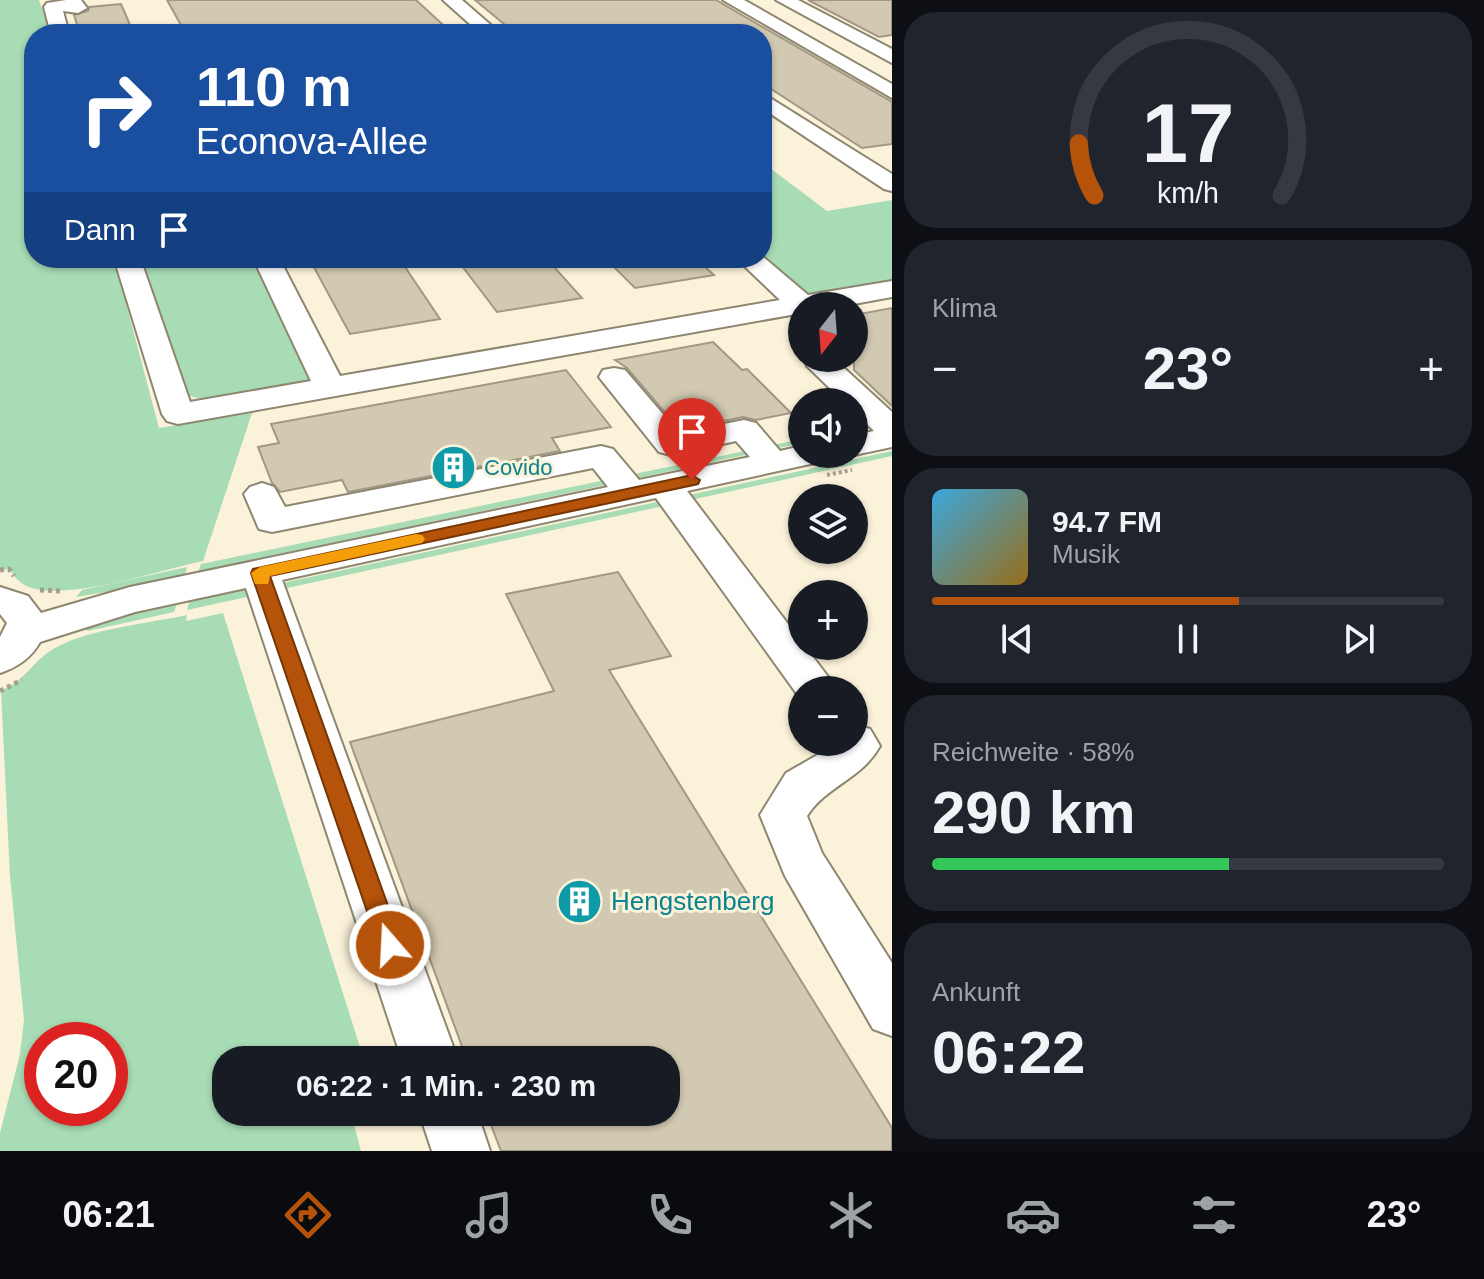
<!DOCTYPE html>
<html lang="de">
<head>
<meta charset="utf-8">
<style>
  :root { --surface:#171b24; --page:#20242c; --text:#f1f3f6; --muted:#9ea1a6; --line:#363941; --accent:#b45309 }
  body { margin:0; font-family:Helvetica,sans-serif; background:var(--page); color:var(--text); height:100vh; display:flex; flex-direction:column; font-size:30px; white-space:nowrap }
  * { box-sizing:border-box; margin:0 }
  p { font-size:26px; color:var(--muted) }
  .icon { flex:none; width:44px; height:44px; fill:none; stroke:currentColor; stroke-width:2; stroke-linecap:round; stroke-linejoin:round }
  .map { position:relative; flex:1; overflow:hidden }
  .details { display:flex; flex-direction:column; gap:12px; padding:12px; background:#0d0f14; width:592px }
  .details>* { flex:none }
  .guide { position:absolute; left:24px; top:24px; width:748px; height:244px; border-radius:32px; box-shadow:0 2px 6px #0004; background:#1a4fa0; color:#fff; overflow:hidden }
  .needle { width:52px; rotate:197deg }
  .controls { position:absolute; left:788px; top:292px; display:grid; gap:16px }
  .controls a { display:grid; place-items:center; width:80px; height:80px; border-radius:50%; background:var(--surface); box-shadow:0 2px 6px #0004; font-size:40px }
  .speed { position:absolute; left:24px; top:1022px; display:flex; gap:16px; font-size:40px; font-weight:700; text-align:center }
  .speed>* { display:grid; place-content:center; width:104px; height:104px; border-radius:50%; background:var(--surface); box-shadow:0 2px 6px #0004; line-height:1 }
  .speed .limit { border:12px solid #d22; background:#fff; color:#111 }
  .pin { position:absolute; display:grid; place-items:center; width:68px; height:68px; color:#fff; margin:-82px -34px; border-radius:50% 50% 50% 0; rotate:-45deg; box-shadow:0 0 8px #0007 }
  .pin .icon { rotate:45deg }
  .me { position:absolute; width:88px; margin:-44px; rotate:341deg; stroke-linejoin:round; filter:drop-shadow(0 0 6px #0008) }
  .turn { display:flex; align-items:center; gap:28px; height:168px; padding:0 40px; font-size:36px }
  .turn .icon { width:104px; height:104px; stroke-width:2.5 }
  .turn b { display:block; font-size:56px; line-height:68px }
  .then { display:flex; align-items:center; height:76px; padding:0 40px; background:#0003; gap:16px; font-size:30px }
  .big { font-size:60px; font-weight:600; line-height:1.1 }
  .details .tile { flex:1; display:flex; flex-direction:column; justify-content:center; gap:12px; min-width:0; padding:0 28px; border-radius:32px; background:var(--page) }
  .details .dial { align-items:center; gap:0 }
  .dial svg { height:208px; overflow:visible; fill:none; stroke:var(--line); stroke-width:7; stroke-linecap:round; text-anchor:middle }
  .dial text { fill:var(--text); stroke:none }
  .song { display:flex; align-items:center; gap:24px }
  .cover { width:96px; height:96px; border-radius:12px; background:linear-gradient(135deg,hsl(200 70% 55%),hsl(40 70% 35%)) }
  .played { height:8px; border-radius:4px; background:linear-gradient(90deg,var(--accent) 60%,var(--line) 60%) }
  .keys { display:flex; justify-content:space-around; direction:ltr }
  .heat { display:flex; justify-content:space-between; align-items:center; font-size:44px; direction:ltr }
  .charge { height:12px; border-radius:6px; background:linear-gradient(90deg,#34c759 58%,var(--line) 0) }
  .trip { position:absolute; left:212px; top:1046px; width:468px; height:80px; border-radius:32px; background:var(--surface); box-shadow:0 2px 6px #0004; font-weight:600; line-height:80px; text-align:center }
  .tabs { display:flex; height:128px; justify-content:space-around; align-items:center; background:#090b0e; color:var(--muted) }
  .tabs .icon { width:56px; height:56px }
  .tabs .selected { color:var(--accent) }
  .tabs b { font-size:36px; color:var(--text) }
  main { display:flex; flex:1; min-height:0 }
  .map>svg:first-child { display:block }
  .green { fill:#a8dcb5; fill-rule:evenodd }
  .building { fill:#d1c9b1; stroke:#a19983; stroke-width:2 }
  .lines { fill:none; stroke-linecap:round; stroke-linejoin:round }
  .minor-casing { stroke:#8e8670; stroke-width:4 }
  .path-far1 { stroke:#a69f8d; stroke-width:4; stroke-dasharray:3 3; stroke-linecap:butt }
  .path { stroke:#a69f8d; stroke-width:5; stroke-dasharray:4 4; stroke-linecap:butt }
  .minor { fill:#fff; fill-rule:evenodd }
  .route { fill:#b45309; stroke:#753606; stroke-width:2 }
  .slow { fill:#f59e0b }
  .labels { text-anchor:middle; stroke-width:6; stroke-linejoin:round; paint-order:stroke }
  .culture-label { font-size:22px; fill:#0d838f; stroke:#fbf2da; text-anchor:start }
  .near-culture-label { font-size:26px; fill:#0d838f; stroke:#fbf2da; text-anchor:start }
</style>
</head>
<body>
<main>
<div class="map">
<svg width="892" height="1151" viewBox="0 0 892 1151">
  <rect width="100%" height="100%" fill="#fbf2da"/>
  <path class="green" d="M0,0h39l12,34h-17v224h80l45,170 93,-15 -49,148c-42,9 -132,39 -171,27 -11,-3 -17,-10 -23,-19l-9,1z
    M762,162l65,49 65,-11v84l-79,12 -8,-3 -43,-35z
    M133,258h126l51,119 -3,5 -95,20 -22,-6 -12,-16z
    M802,439v4l-582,124 -23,9 4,-12z
    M892,451v5l-705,154 3,-12 88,-14z
    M187,567l-3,12 -108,18 6,-7z
    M178,601l-4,11 -86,19 -8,-5z
    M223,613l141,447h-138v52h133l-5,13 7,26h-361v-18l20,-79 4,-34 -14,-144 -9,-186c26,-9 32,-32 58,-44 32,-17 91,-23 128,-31l-1,6zM42,1040h68v68h-68z"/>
  <path class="building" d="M167,0h249l37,34h-267z
    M475,0h241l176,102v42l-30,4 -100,-65v-49h-246z
    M808,0h84v35l-13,2z
    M121,4l13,30h-54l-6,-19 14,-4 1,-4z
    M309,258h90l41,61 -90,15z
    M456,258h90l36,40 -85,14z
    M605,258h90l19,17 -79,13z
    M892,308v98l-38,-36v-55z
    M713,342l29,28 5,-1 44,44 -35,7 -13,-3 -63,13 -53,-62 -12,-8z
    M566,370l45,57 -59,11 8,13 -212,41 -6,-12 -62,12 -8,-9 -14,-36 21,-4 -8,-19z
    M618,572l53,84 -62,14 283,458v23h-391l-15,-39h180v-52h-199l-117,-318 204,-51 -48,-97z"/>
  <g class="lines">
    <defs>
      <path id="minor" d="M66,0h15l6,8 -9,5 -15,-2 6,23h-18l-7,-27 3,-4z
        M443,0h19l39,34h-20z
        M723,0h21l148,84v14z
        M776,0h22l94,49v14z
        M762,93l130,81v17l-8,-2 -122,-81z
        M762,256l46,39 84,-14v16l-49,9h-41v7l-624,111 -11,-3 -5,-7 -48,-156h26l50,144 121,-21 -58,-123h26l61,118 440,-76 -44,-42h26z
        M804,358h29l59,54v35l-38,8 -4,-1h4v-19l20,-4 -20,-20v-9h-10l-37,-36z
        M614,368l11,2 54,63 65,-13 12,3 24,28 22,-5v8h27l-5,7 -137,30 151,199h-36v11l-146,-203 -374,82 176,480h-56l-156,-472 -111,24 -95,30c-9,16 -22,25 -40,31v-36l7,-14 -7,-9v-27l28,9 13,17 89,-26 478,-100 -15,-19 -321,64 -13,-3 -15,-35 6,-7 12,-4 12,4 11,20 316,-61 12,3 26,31 111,-23 -14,-16 -65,14 -12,-3 -60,-75 4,-7z
        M854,724l16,5 10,17c-19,34 -53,39 -73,70l15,37 70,110v73l-19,-7 -88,-153 -25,-61 26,-42 42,-24 5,-7h21z
        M419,1112h58l13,39h-58z"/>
    </defs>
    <use href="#minor" class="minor-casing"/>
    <path class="path-far1" d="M827,475l25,-5"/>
    <path class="path" d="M0,570l9,-1 5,7
      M40,590l22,1
      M0,691l22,-11"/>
    <use href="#minor" class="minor"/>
  </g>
  <path class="route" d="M692,475l8,5 -2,4 -428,92 132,369 -4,7 -8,4 -9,-4 -130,-379 2,-4z"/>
  <path class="slow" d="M416,534l6,1 3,4 -3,4 -152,33 -2,8h-13l-4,-11 9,-6z"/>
  <defs>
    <symbol id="building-disc" viewBox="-11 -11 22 22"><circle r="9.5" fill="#0f9aa8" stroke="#fbf2da"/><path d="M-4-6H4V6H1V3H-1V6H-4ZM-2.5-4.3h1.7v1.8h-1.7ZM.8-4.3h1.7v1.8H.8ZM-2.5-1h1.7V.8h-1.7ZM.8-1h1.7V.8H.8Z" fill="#fff"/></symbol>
  </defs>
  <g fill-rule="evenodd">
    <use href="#building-disc" x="428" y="442" width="51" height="51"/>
    <use href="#building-disc" x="554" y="876" width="51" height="51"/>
  </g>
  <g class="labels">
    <g class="culture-label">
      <text x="484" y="475">Covido</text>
    </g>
    <g class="near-culture-label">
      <text x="611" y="910">Hengstenberg</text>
    </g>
  </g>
</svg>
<div class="controls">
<a><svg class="needle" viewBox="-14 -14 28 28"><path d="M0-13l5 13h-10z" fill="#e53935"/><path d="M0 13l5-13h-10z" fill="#9ea1a6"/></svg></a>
<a><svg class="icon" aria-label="sound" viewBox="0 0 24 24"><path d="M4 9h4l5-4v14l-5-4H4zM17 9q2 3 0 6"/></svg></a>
<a><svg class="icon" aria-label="layers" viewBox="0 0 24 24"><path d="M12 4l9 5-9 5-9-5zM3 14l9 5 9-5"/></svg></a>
<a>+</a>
<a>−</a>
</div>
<div class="speed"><div class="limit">20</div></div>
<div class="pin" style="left:692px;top:480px;background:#d93025"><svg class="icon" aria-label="arrive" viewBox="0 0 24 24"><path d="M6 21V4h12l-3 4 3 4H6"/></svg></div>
<svg class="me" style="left:390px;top:945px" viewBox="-20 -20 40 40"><circle r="17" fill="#b45309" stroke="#fff" stroke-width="3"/><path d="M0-11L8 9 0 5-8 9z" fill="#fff"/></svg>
<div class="trip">06:22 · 1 Min. · 230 m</div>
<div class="guide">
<div class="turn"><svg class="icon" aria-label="right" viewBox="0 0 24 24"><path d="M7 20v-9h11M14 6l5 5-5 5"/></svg><div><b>110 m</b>Econova-Allee</div></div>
<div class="then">Dann<svg class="icon" aria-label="arrive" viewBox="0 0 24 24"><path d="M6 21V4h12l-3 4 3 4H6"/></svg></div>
</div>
</div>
<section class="details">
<div class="tile dial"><svg viewBox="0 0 100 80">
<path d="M14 69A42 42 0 1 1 86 69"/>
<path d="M14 69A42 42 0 0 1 8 49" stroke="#b45309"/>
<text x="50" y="56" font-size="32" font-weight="700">17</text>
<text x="50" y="72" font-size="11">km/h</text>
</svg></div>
<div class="tile"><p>Klima</p>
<div class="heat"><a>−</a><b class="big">23°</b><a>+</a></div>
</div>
<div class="tile">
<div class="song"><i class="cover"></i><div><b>94.7 FM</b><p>Musik</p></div></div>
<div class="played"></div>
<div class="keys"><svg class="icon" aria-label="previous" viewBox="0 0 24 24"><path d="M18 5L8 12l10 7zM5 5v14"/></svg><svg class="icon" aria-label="pause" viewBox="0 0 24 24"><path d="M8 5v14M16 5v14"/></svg><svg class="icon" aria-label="next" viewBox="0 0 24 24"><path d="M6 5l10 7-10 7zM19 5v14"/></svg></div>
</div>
<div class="tile"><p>Reichweite · 58%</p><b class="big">290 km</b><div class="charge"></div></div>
<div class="tile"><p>Ankunft</p><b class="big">06:22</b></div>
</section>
</main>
<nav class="tabs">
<b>06:21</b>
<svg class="icon selected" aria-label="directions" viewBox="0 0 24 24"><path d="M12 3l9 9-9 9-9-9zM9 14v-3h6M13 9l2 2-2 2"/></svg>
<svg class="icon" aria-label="music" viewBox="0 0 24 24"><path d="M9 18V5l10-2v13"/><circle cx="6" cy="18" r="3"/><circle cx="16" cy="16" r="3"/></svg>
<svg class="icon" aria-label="phone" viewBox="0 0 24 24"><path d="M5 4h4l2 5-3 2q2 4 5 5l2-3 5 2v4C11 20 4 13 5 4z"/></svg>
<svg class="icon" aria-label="climate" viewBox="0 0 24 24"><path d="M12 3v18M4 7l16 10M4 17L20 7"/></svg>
<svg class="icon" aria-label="car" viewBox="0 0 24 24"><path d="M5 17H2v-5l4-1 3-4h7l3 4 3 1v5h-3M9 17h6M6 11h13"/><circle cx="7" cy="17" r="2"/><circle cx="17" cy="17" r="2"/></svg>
<svg class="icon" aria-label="filters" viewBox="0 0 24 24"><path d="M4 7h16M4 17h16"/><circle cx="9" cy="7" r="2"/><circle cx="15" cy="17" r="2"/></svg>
<b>23°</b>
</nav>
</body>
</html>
